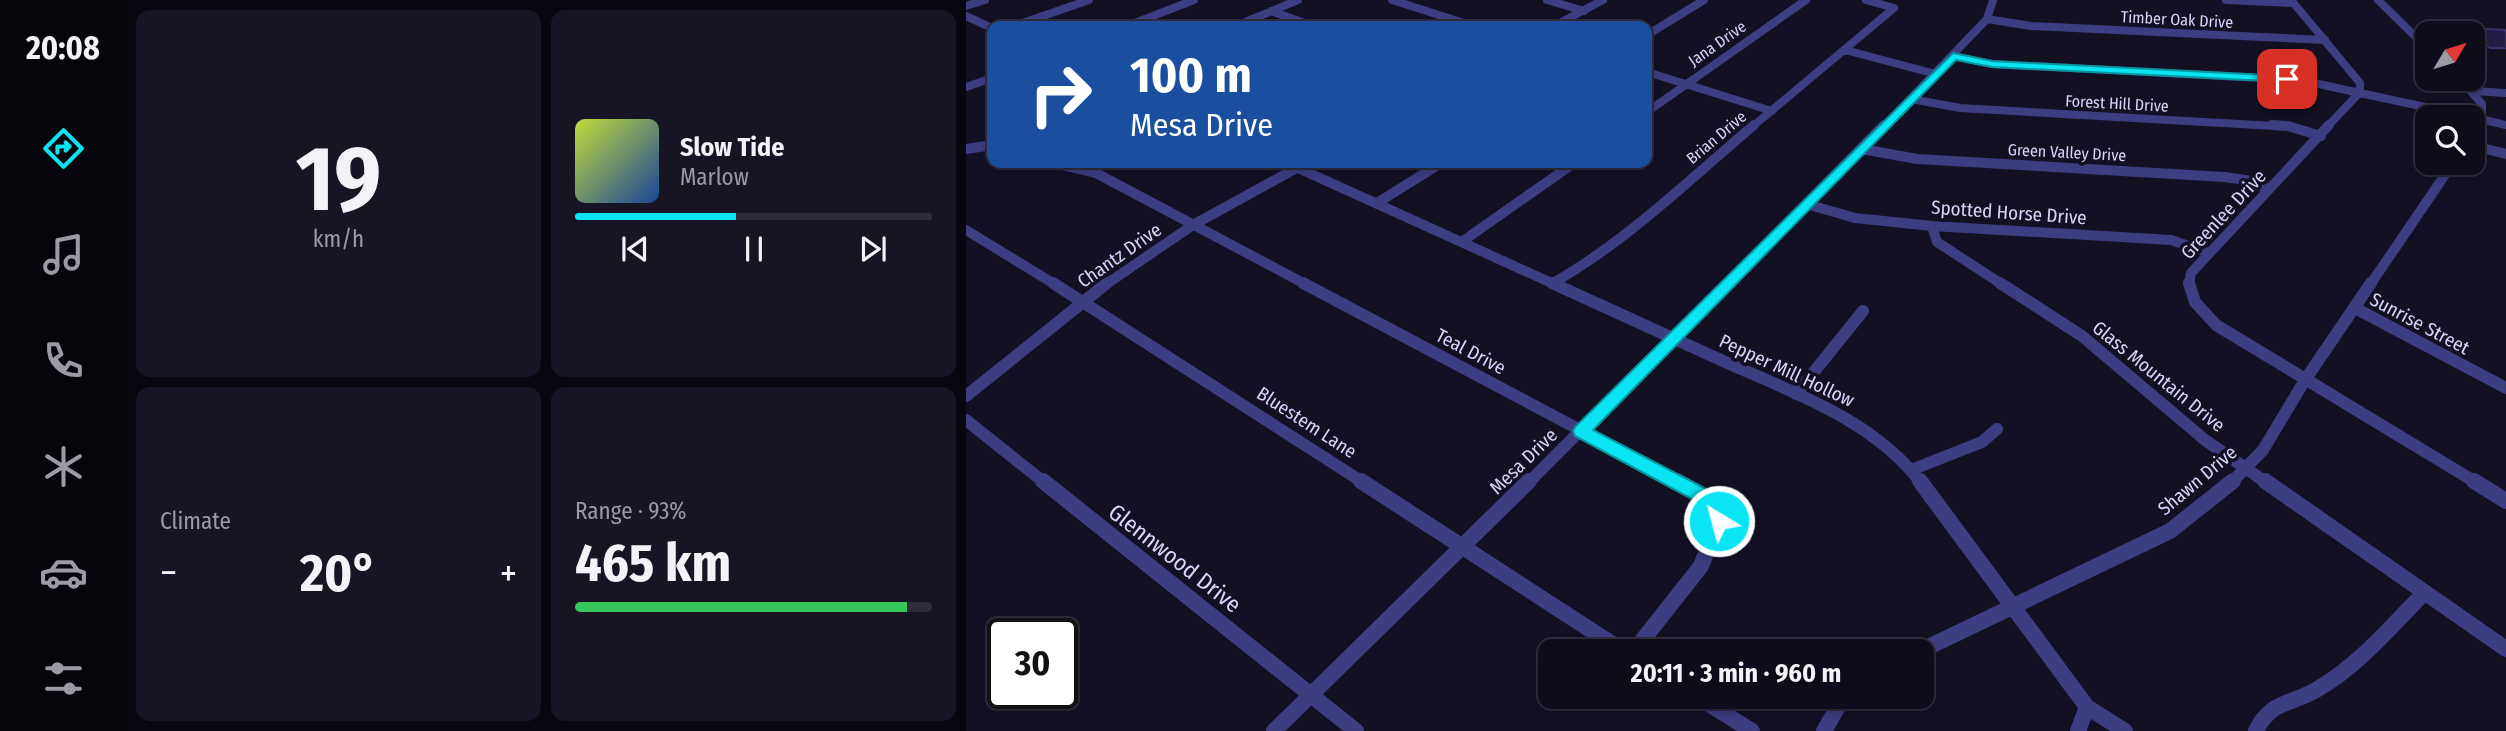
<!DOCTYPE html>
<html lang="en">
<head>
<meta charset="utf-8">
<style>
  :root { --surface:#0e0c1b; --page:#171524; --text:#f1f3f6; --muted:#9b9ba3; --line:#2e2c3a; --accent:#0be5f3 }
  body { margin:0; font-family:"Fira Sans Condensed",sans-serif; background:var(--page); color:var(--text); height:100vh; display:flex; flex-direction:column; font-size:26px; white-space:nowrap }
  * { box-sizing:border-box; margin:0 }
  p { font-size:23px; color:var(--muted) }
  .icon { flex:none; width:38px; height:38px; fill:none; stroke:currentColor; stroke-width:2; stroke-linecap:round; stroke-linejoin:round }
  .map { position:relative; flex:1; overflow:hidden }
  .details { display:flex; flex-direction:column; gap:10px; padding:10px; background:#08070f; width:840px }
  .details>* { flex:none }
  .banner { position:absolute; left:21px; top:21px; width:665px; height:147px; border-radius:14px; box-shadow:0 4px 10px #0003,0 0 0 2px var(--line); background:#1a4fa0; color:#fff; overflow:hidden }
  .needle { width:46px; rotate:52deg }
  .fabs { position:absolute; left:1449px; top:21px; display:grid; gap:14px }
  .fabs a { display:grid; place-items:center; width:70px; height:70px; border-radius:14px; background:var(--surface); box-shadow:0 4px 10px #0003,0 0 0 2px var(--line); font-size:35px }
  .speed { position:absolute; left:21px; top:618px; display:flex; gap:14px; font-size:35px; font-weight:700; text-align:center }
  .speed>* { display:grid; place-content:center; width:91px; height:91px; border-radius:50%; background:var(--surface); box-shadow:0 4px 10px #0003,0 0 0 2px var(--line); line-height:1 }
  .speed .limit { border:4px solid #111; border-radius:10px; background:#fff; color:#111 }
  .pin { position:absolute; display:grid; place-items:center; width:60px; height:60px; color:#fff; margin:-30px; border-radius:14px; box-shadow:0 4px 10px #0006 }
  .me { position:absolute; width:77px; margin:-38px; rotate:323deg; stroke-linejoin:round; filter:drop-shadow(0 0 5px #0008) }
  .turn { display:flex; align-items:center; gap:24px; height:147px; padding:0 28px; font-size:32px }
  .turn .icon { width:91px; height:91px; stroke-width:2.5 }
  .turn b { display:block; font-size:49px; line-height:60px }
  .big { font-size:52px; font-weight:700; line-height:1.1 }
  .details .widget { flex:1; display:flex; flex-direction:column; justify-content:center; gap:10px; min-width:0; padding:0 24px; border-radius:14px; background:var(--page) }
  .details .dial { align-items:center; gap:0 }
  .dial b { font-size:91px; line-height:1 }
  .song { display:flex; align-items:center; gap:21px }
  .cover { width:84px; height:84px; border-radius:10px; background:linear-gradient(135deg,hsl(70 70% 55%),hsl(220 70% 35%)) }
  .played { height:7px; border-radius:4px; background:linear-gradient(90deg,var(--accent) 45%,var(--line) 45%) }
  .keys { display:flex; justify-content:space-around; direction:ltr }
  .heat { display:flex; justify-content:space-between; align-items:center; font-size:38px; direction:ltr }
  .charge { height:10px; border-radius:5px; background:linear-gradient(90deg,#34c759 93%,var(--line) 0) }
  .details .tiles { flex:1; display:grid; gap:10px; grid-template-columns:repeat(2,1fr) }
  .trip { position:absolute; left:572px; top:639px; width:396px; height:70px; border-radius:14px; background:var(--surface); box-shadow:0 4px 10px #0003,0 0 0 2px var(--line); font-weight:700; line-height:70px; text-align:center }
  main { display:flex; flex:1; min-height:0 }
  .dock { display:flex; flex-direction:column; width:126px; justify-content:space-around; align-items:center; background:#06050b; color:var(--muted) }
  .dock .icon { width:49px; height:49px }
  .dock .current { color:var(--accent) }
  .dock b { font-size:32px; color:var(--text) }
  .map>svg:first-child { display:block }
  .building { fill:#231d45; stroke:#3a306f; stroke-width:2 }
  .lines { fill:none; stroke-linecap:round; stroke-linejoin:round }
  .minor-far3 { stroke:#3d3d81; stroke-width:8 }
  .minor-far2 { stroke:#3d3d81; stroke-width:10 }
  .minor-far1 { stroke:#3d3d81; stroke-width:12 }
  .minor { stroke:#3d3d81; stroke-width:16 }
  .route { fill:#0be5f3; stroke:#07959e; stroke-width:2 }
  .labels { text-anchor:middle; stroke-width:7; stroke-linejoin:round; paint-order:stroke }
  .far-street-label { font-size:16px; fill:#d8d5fd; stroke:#131024 }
  .street-label { font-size:19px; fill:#d8d5fd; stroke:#131024 }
  .near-street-label { font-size:23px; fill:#d8d5fd; stroke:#131024 }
</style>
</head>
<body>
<main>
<nav class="dock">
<b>20:08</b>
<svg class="icon current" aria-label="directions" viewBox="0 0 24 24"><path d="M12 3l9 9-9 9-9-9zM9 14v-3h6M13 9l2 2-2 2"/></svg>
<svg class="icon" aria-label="music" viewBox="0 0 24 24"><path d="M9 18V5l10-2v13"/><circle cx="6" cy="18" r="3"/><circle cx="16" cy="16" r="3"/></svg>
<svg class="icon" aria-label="phone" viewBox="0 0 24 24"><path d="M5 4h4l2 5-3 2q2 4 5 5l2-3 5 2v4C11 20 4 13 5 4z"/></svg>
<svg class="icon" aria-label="climate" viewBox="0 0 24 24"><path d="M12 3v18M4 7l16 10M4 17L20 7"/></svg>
<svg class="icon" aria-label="car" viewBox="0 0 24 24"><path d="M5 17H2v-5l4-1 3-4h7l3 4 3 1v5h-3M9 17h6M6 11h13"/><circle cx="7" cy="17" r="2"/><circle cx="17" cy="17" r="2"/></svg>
<svg class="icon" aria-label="filters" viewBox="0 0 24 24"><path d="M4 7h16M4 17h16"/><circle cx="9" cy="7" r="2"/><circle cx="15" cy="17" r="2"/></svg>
</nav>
<section class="details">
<div class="tiles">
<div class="widget dial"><b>19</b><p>km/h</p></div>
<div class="widget">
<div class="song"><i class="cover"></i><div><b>Slow Tide</b><p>Marlow</p></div></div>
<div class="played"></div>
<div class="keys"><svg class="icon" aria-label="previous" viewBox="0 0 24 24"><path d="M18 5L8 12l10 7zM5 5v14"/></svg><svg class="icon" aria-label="pause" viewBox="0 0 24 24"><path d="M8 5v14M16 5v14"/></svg><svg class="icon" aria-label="next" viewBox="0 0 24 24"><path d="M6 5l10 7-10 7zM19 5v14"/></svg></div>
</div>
<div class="widget"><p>Climate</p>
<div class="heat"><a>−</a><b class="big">20°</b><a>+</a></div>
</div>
<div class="widget"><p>Range · 93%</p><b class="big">465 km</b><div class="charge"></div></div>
</div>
</section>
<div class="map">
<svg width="1540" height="731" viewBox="0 0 1540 731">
  <rect width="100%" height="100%" fill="#131024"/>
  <path class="building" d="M1501,28l39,2v18h-16z"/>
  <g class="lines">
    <path class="minor-far3" d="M426,0l81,26
      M581,0l37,11
      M1260,0l67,3
      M1325,0l69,83v9l-33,35
      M1412,0l49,48
      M0,6l19,-6
      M305,11l42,15
      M0,16l26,12
      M1021,19l44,7 294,14
      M48,26l75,-26
      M161,26l67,-26
      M270,26l62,-26
      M588,26l49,-26
      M681,35l57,-35
      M879,50l91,24
      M987,56l39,8 308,16 171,37
      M681,72l125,39
      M1494,79l22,25v13l-5,10
      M0,87l26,-9
      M1508,91l32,2
      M945,99l49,9 331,19
      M681,112l159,-112
      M1510,118l30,7
      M786,127l142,-119 -28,-8
      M917,127l104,-108 6,-19"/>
    <path class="minor-far2" d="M1306,125l16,1 33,10
      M1507,134l5,-9
      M1507,146l33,8
      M0,149l26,-4
      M896,149l55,10 307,18 22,3 23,9
      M87,163l43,10 211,112
      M321,163l269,122
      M411,203l64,-40
      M840,204l49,14 77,8 239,14 38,13
      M966,226l5,16 66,43
      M0,230l90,55
      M497,241l111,-78
      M587,283c74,-42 137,-104 201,-158
      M139,285l88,-60 109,-60
      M760,285l158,-160
      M1223,285l2,-12 138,-148
      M1404,285l83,-122"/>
    <path class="minor-far1" d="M87,283l311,200
      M337,283l377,200
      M586,283c57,26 114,52 171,78 69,31 151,59 198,122
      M1034,283l82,53 123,104 62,43
      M1223,283l6,19 21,23 261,158
      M1389,308l151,80
      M830,394l67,-83
      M0,396l141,-113
      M0,420l79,63
      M945,470l71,-28 15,-13
      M562,483l200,-200
      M1265,483l32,-33 42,-70 66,-97"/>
    <path class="minor" d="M77,481l313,250
      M395,481l262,170
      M954,481l167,226 38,24
      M1299,481l241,168
      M1508,481l32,20
      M668,651l67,-85 18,-45 -15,-25 -27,-15
      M954,651l250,-120 63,-50
      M730,696l56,35
      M308,731l255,-250
      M858,731l15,-26 9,-9
      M1112,731l9,-24
      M1290,731c14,-30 34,-26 60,-41 42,-24 75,-63 108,-97"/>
  </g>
  <path class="route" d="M987,53l39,8 295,15 6,3 -6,3 -295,-15 -36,-7 -363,370 117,61 19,30 -3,6c-19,6 -20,-21 -34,-28 -39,-21 -78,-42 -117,-63l-2,-5 2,-4z"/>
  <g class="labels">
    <g class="far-street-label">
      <text transform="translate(1211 19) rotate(3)" y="6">Timber Oak Drive</text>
      <text transform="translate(751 43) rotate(-35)" y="6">Jana Drive</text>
      <text transform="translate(1151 103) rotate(3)" y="6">Forest Hill Drive</text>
      <text transform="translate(750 137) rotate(-40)" y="6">Brian Drive</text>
      <text transform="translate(1101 152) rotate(3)" y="6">Green Valley Drive</text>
    </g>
    <g class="street-label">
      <text transform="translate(1043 212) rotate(4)" y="7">Spotted Horse Drive</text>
      <text transform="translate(1257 214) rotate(-47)" y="7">Greenlee Drive</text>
      <text transform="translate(153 255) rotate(-35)" y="7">Chantz Drive</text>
      <text transform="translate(1454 323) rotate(28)" y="7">Sunrise Street</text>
      <text transform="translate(505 351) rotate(28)" y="7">Teal Drive</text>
      <text transform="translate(821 370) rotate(25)" y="7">Pepper Mill Hollow</text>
      <text transform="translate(1193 376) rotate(39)" y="7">Glass Mountain Drive</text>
      <text transform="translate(341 422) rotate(33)" y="7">Bluestem Lane</text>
      <text transform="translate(557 461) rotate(-44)" y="7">Mesa Drive</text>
      <text transform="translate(1231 480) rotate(-40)" y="7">Shawn Drive</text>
    </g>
    <g class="near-street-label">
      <text transform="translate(209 558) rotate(38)" y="8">Glennwood Drive</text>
    </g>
  </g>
</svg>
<div class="fabs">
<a><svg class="needle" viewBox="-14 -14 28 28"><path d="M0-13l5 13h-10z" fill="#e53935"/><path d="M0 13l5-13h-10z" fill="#9b9ba3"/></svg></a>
<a><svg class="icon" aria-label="search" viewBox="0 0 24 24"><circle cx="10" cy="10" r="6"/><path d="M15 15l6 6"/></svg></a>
</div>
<div class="speed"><div class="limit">30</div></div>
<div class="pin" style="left:1321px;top:79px;background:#d93025"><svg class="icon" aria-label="arrive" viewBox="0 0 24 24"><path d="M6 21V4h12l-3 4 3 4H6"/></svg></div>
<svg class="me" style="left:753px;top:521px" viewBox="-20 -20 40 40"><circle r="17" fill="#0be5f3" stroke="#fff" stroke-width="3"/><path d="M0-11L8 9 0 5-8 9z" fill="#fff"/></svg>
<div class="trip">20:11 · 3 min · 960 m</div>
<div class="banner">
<div class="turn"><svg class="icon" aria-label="right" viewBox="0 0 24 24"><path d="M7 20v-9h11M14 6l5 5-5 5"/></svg><div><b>100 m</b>Mesa Drive</div></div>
</div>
</div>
</main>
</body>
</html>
